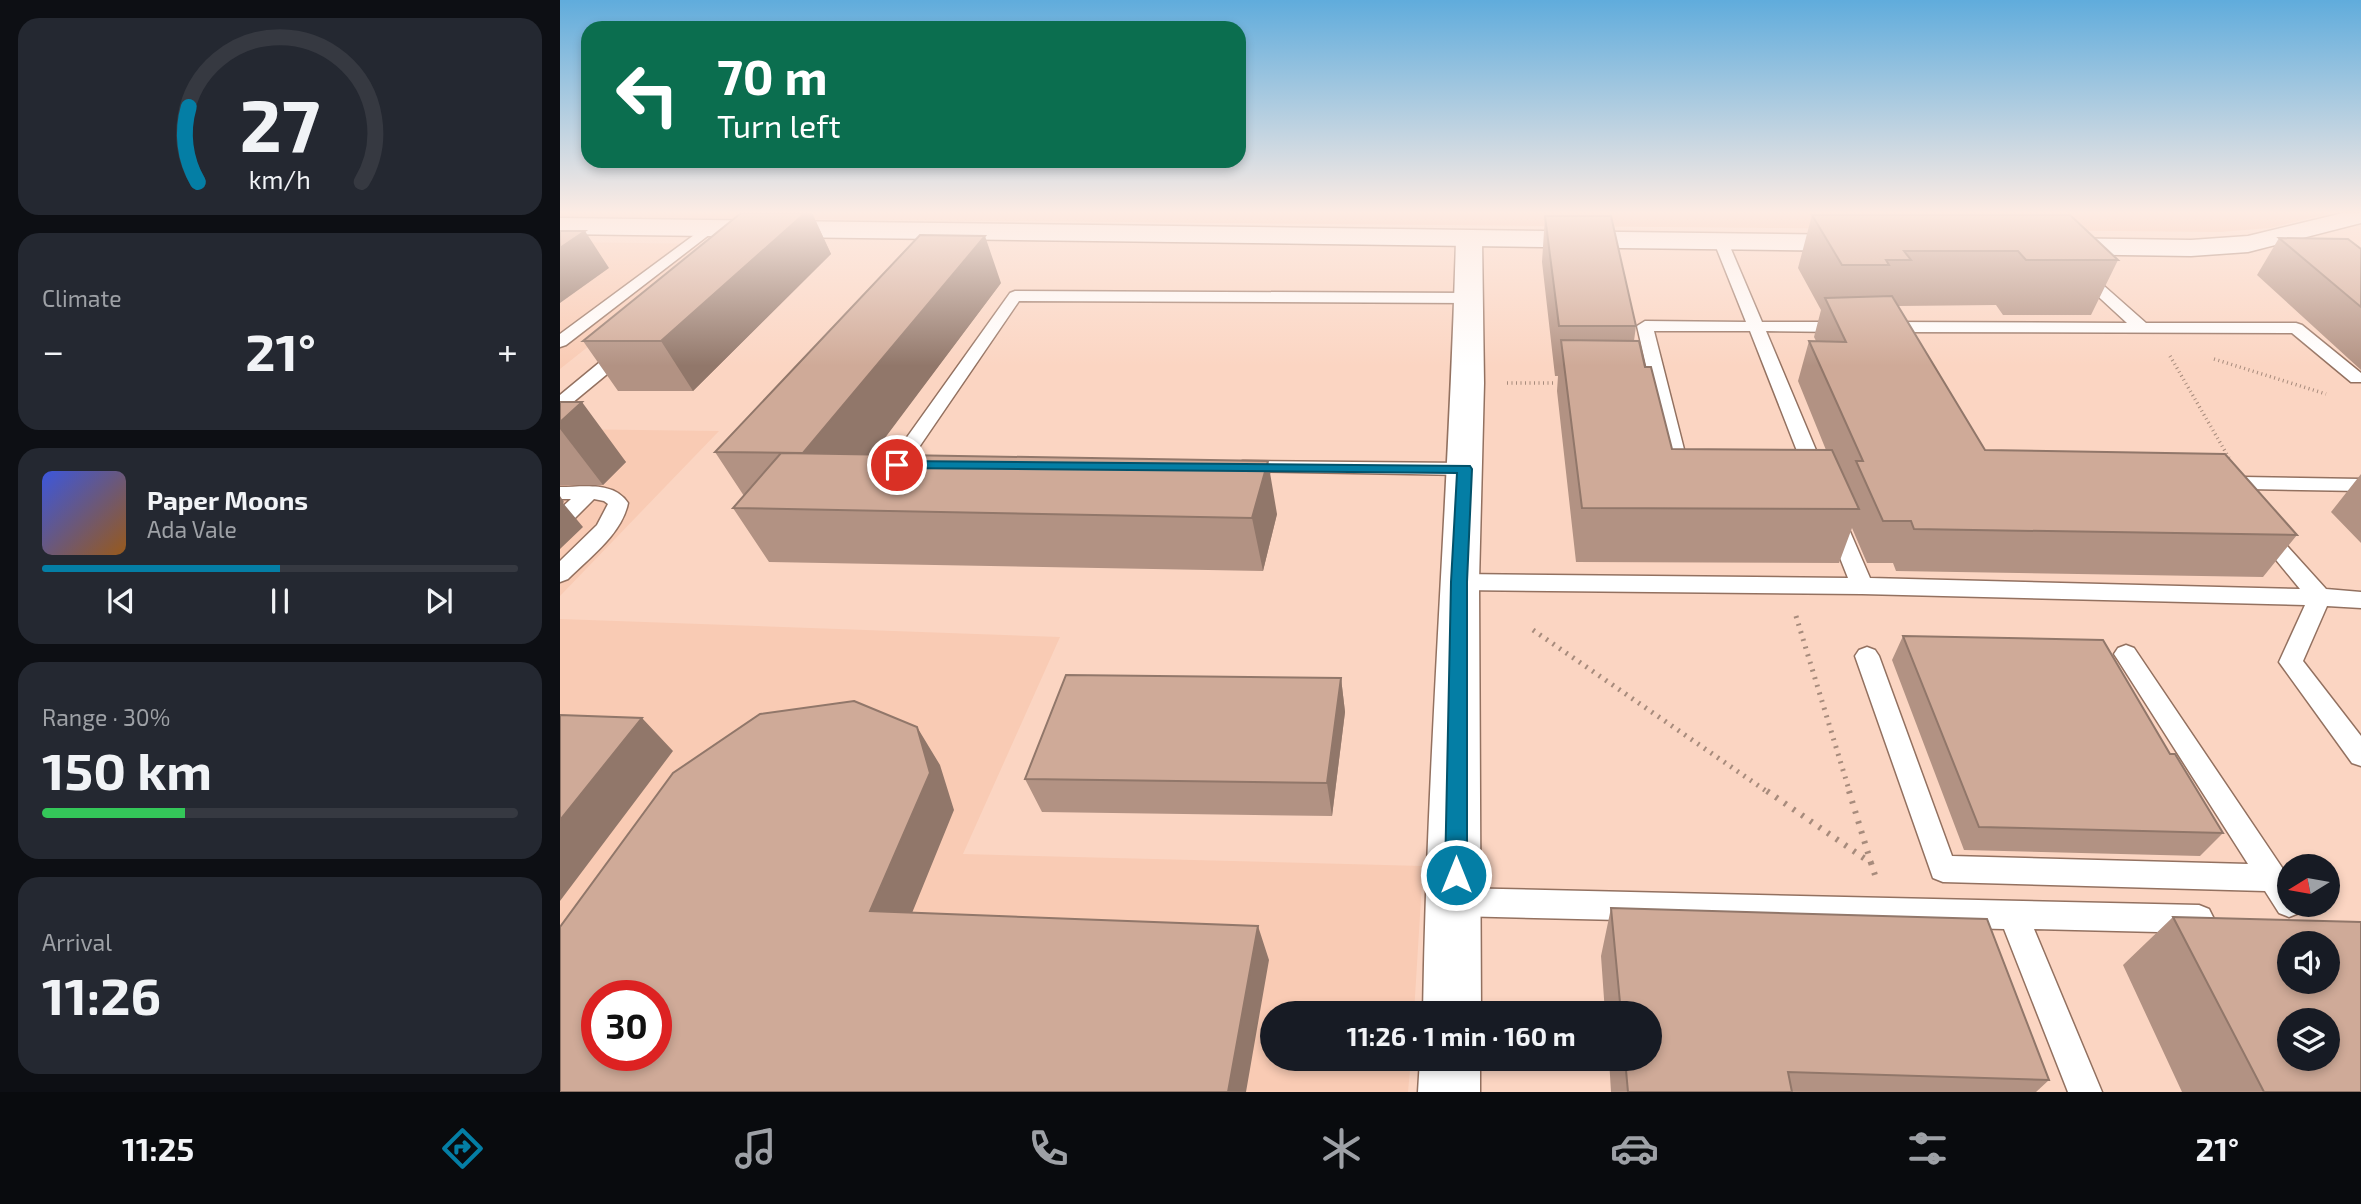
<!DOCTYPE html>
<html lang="en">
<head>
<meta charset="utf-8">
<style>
  :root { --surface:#171b24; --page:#242831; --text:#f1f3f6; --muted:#9ea1a6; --line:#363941; --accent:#047ea5 }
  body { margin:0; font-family:"Exo 2",sans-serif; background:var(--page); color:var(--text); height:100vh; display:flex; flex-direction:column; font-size:26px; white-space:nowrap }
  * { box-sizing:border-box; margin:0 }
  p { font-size:23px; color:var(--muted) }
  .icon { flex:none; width:38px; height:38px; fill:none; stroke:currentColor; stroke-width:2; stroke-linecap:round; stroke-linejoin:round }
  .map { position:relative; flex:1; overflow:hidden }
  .drawer { display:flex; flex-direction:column; gap:18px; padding:18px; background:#0d0f14; width:560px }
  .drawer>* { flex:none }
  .hud { position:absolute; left:21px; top:21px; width:665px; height:147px; border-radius:21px; box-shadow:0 4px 10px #0003; background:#0b6e4f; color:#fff; overflow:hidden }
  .needle { width:46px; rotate:259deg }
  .fabs { position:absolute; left:1717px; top:854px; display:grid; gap:14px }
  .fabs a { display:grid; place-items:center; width:63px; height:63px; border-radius:50%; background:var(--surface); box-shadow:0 4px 10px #0003; font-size:35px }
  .speed { position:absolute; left:21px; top:980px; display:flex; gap:14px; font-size:35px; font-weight:700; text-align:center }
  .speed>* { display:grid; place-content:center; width:91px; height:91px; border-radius:50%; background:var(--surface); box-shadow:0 4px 10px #0003; line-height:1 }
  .speed .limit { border:10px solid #d22; background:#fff; color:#111 }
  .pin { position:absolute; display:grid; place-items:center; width:60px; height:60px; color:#fff; margin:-30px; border:4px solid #fff; border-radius:50%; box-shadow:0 2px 7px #0007 }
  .me { position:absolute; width:77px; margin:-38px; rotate:0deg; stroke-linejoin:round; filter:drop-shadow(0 0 5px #0008) }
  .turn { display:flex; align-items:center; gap:24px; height:147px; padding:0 21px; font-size:32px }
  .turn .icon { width:91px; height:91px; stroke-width:2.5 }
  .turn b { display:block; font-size:49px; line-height:60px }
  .big { font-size:52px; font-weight:700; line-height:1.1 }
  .drawer .card { flex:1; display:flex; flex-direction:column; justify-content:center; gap:10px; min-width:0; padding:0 24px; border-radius:21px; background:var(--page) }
  .drawer .dial { align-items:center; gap:0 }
  .dial svg { height:182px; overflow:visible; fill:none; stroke:var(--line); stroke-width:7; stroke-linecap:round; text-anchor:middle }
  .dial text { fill:var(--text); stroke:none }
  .song { display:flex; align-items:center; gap:21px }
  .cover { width:84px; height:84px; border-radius:10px; background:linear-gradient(135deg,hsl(230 70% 55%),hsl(30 70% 35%)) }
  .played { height:7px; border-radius:4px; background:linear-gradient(90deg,var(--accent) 50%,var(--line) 50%) }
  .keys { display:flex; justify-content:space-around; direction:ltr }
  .heat { display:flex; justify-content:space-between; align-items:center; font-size:38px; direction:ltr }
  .charge { height:10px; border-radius:5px; background:linear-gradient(90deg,#34c759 30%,var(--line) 0) }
  .trip { position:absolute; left:700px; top:1001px; width:402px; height:70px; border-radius:35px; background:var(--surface); box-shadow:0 4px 10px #0003; font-weight:700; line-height:70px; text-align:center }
  .tab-bar { display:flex; height:112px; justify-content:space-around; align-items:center; background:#090b0e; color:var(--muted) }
  .tab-bar .icon { width:49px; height:49px }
  .tab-bar .active { color:var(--accent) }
  .tab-bar b { font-size:32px; color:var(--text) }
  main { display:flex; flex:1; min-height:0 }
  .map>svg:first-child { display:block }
  .built { fill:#f9cbb4; fill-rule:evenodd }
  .green { fill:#f6ba9c }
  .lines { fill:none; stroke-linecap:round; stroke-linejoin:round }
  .service-casing { stroke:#937160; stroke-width:3 }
  .minor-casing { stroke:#937160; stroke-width:3 }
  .tertiary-casing { stroke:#937160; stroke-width:3 }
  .path-far2 { stroke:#a78b7c; stroke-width:3.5; stroke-dasharray:1 3.5; stroke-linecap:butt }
  .path-far1 { stroke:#a78b7c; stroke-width:5; stroke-dasharray:2 6; stroke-linecap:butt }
  .path { stroke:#a78b7c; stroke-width:6; stroke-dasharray:2.5 8; stroke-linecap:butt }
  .service { fill:#fff; fill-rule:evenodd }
  .minor { fill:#fff; fill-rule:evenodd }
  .tertiary { fill:#fff; fill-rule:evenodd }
  .wall { fill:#b29283 }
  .shaded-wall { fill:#91776a }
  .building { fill:#cfaa98; stroke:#91776a; stroke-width:2; fill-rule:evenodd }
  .route { fill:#047ea5; stroke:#03526b; stroke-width:2 }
</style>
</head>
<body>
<main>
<section class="drawer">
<div class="card dial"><svg viewBox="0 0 100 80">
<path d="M14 69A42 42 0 1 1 86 69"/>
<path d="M14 69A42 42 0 0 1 10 36" stroke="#047ea5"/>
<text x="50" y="56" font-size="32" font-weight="700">27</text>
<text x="50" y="72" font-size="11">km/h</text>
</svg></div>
<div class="card"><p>Climate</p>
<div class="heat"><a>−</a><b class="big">21°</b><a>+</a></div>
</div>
<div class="card">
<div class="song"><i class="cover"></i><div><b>Paper Moons</b><p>Ada Vale</p></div></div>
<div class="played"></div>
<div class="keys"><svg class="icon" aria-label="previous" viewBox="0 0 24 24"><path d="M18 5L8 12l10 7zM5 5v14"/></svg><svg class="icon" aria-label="pause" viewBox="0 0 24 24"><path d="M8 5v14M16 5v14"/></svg><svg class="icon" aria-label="next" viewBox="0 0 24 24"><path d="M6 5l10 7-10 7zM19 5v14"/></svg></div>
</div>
<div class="card"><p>Range · 30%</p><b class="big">150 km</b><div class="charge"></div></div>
<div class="card"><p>Arrival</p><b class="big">11:26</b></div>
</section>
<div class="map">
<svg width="1801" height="1092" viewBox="0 0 1801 1092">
  <rect width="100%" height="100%" fill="#fbd5c2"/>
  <path class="built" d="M0,242l157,2 -157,125z
    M0,429l159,2 -159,165z
    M0,619l500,18 -97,217 460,12 -9,147h-142v46h139l-3,33h-848zM37,996h59v59h-59z"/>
  <path class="green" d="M0,213h1771l-61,15 -50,4 -1660,-15z"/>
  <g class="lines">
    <defs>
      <path id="service" d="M149,224l7,4 -2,3 -148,114 -6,2v-13z
        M1161,238l7,4 34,80h82l8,5 -8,5 -78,-1 60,143 -3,4h-14l-3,-4 -56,-143h-96l34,134 8,5 -3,4h-20l-3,-4 -33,-144 8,-5 101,1 -32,-80z
        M1521,269l5,1 60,53h150l6,2 59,48v9h-10l-59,-49 -409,-1 -8,-5 8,-5 244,1 -51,-47 -2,-3 2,-3z
        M455,291l454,2 8,5 -8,5 -450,-2 -108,158 9,2 3,4 -3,4h-30l-3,-4 3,-4 120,-168z
        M63,347l8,5 -2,4 -63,52 -6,1v-14l57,-47z
        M683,461l222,2 7,2 3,4 -3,4 -7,2 -229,-4 -3,-4 3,-4z
        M1683,477l118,2v12l-113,-2 -10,12h-14l-5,-7 17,-15z
        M0,487c23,0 54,-6 68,16 -6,31 -39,55 -60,76l-8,3v-21l37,-36 11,-21 -4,-3 -10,-2 -27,27 -7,2v-19l11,-10h-11z
        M1275,513l7,2 3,5 25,58 430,11 -46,-56 3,-5h14l55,61 35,3v16l-34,-2 -24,55 58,75v30l-9,-3 -73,-101 26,-57 -443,-11 -403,-4 -8,-3 -3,-5 3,-5 8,-3 389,4 -23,-58 3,-5z
        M1566,645l8,3 149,221 6,9v27h14l-4,8 -10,4 -10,-4 -14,-22 -322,-9 -10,-4 -78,-222 4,-6 8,-3 8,3 4,6 73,200 296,8 -130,-204 -4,-6 4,-6z
        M895,888l744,17 10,4 5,10 -5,10 -10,4 -165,-4 68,163h-34l-64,-163 -549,-13 -10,-4 -5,-10 5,-10z"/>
      <path id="minor" d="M909,231l9,3 4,5 2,144 -5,199 2,431h-58c4,-258 26,-516 33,-774l4,-5z
        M860,1059h60v33h-62z"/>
      <path id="tertiary" d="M1783,213h18v10l-113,29 -57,4 -139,-2 -9,-3 -4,-5 4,-5 9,-3 139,2 57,-4z
        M0,218l1295,17 9,3 4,5 -4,5 -9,3 -1295,-17z"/>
    </defs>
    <use href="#service" class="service-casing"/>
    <use href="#minor" class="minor-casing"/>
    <use href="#tertiary" class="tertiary-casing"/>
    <path class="path-far2" d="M1610,356l59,102
      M1654,359l112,35
      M947,383h49"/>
    <path class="path-far1" d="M1236,616l54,177
      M973,630l236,163"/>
    <path class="path" d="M1207,791l104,72 4,12
      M1289,791l22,72"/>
    <use href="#service" class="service"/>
    <use href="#minor" class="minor"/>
    <use href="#tertiary" class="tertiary"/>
  </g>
  <path class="wall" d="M181,213h71l19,41 -138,137h-75l-35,-50z
    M1252,215l306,45 -27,55h-88l-7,-10 -98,1 87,144 312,85 -34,42 -367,-6 -3,-8h-26l-15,-35 -13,35 -263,-1 -19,-171 1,-15h-3l-13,-114 3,-46 91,110 -2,15 11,26 27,82 154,1 -28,-69 11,-40h7l-2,-4 7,-27 -23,-42z
    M1719,238l82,11v121l-104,-95z
    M441,283l-129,171 405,60 -14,57 -494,-9 -36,-54 11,-12 -29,-44z
    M0,402l66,60 -23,23h-43z
    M1801,474v69l-30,-31z
    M1343,636l267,118 53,79 -23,23 -236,-6 -72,-190z
    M781,678l4,34 -13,104 -290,-4 -17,-33z
    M1051,908l438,172 -13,12h-425l-2,-33h41v-46h-45l-4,-57z
    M1613,917l188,175h-179l-59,-127z"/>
  <path class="shaded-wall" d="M245,213h7l19,41 -138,137 -32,-50z
    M25,231l24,37 -49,35v-55z
    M425,236l16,47 -167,223 -31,-53z
    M22,402l44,60 -23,23 -43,-56v-7z
    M708,461l9,53 -14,57 -11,-53z
    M0,496l4,6 -1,1 20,24 -23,22z
    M781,678l4,34 -13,104 -5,-33z
    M82,718l31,33 -113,150v-81z
    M357,727l23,38 14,45 -55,135 -29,-34z
    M698,926l11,34 -23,132h-18z"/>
  <path class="building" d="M181,213h64l-144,128h-78z
    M1252,215h258l48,45h-92l-8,-9h-114l7,9h-25l3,5h-47z
    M985,216h66l25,110h-77z
    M0,231h25l-25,17z
    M360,235l65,1 -182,217 -88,-1z
    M1719,238l69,1 13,10v58z
    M1332,296l93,154 240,4 72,81 -383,-6 -3,-8h-28l-27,-60h7l-54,-120 37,1 -21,-44z
    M1001,340l78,1 6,26h6l21,82 160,1 27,59 -277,-1z
    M0,402h22l-22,20z
    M221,453l487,8 -16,57 -519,-10z
    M1343,636l200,4 67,114h5l48,79 -244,-6z
    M506,675l275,3 -14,105 -302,-4z
    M294,701l63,26 13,46 -60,138 388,15 -30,166h-668v-165l113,-154 87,-59zM37,996h59v59h-59z
    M0,715l82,3 -82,102z
    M1051,908l376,11 62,161 -261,-8 4,20h-164l-3,-33h25v-46h-29z
    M1613,917l188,5v170h-97zM1729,943h39v39h-39zM1729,1020h39v39h-39z"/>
  <linearGradient id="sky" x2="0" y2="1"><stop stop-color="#60acdc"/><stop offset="0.58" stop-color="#fdece4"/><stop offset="1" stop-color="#fdece4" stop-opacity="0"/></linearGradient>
  <rect width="1801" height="366" fill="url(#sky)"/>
  <path class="route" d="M337,461l573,5 2,3 -5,113v293l-4,7 -7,3 -8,-3 -3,-7 6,-293 6,-109 -565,-5 -2,-3 2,-3z"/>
</svg>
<div class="fabs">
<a><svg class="needle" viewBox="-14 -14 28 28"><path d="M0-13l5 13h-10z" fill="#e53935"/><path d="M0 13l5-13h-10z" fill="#9ea1a6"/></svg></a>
<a><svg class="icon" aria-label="sound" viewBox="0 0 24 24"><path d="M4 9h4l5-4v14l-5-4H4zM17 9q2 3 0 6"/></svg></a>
<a><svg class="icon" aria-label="layers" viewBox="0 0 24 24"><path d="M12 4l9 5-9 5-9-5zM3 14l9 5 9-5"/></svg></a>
</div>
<div class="speed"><div class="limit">30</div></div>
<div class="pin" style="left:337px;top:465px;background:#d93025"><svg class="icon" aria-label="arrive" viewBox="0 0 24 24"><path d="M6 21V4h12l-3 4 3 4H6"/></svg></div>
<svg class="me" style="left:896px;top:875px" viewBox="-20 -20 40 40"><circle r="17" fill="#047ea5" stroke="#fff" stroke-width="3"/><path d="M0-11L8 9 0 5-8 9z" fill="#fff"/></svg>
<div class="trip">11:26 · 1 min · 160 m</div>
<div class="hud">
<div class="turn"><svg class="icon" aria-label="left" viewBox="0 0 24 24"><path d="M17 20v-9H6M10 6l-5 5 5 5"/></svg><div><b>70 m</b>Turn left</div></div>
</div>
</div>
</main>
<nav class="tab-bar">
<b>11:25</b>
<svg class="icon active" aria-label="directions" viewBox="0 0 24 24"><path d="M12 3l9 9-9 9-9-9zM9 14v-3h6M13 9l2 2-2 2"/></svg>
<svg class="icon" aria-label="music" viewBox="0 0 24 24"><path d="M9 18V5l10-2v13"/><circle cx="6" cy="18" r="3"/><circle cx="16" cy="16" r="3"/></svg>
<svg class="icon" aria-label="phone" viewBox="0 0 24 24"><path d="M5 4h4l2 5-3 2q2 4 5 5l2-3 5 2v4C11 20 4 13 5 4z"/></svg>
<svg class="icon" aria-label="climate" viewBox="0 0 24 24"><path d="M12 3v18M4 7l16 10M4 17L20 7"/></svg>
<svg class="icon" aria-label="car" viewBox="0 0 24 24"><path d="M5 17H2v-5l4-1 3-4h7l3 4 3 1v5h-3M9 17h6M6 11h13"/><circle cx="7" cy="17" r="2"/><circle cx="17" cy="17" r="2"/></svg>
<svg class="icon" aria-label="filters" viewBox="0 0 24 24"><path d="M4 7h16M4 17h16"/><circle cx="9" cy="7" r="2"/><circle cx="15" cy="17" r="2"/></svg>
<b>21°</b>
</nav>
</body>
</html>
